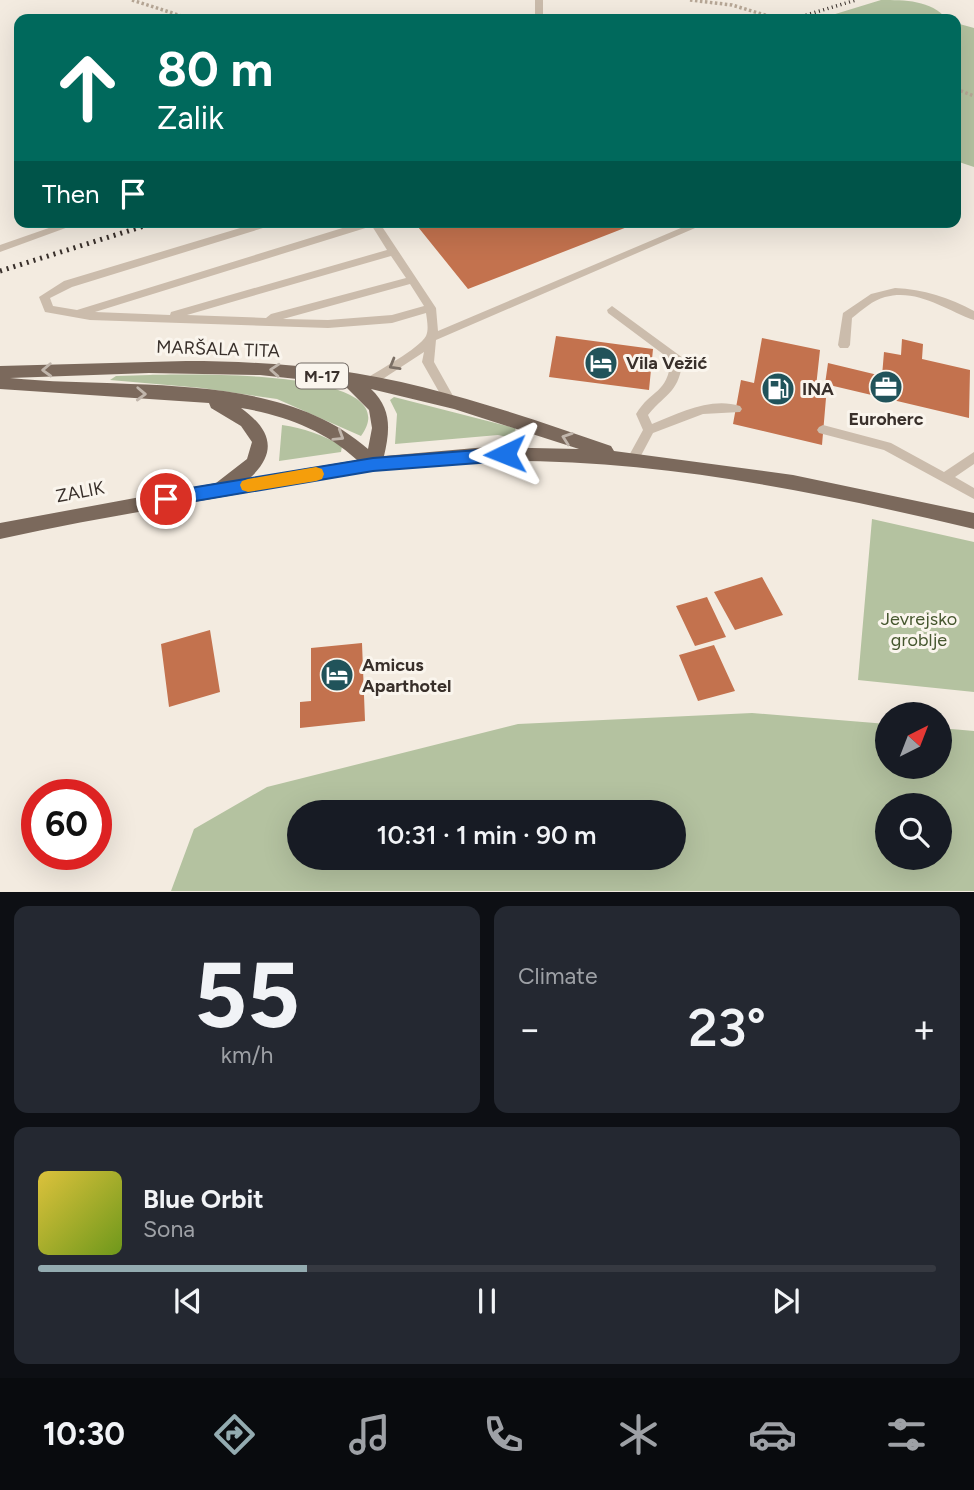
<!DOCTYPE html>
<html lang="en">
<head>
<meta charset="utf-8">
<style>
  :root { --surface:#171b24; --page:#242831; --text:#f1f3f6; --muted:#9ea1a6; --line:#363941; --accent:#93abb0 }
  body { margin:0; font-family:Figtree,sans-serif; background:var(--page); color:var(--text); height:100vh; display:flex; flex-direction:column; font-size:26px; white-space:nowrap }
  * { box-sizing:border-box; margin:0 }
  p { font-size:23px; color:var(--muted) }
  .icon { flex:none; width:38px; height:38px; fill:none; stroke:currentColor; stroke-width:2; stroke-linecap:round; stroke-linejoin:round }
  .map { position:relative; height:892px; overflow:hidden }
  .sheet { display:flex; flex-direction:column; gap:14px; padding:14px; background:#0d0f14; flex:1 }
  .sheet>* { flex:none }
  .guide { position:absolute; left:14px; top:14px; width:947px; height:214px; border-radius:14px; box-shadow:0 7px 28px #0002; background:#00695c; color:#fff; overflow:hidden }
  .needle { width:46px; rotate:42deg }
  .buttons { position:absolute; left:875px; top:702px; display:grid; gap:14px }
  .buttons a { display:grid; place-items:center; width:77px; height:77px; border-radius:50%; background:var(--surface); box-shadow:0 7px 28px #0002; font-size:35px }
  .speed { position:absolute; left:21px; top:779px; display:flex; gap:14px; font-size:35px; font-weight:700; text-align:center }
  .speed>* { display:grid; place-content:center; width:91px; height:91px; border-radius:50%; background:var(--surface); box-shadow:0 7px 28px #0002; line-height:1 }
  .speed .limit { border:10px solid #d22; background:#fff; color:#111 }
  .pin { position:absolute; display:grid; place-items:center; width:60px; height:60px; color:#fff; margin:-30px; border:4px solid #fff; border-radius:50%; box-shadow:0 2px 7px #0007 }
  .me { position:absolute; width:77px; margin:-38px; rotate:268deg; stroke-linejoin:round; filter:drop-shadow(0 0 5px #0008) }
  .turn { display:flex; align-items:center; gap:24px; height:147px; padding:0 28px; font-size:32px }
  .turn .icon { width:91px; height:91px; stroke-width:2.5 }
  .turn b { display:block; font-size:49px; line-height:60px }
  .then { display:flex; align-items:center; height:66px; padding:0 28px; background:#0003; gap:14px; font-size:26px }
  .big { font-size:52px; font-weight:600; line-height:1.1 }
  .sheet .card { flex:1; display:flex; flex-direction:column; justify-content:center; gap:10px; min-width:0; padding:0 24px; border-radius:14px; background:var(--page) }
  .sheet .dial { align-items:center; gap:0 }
  .dial b { font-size:91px; line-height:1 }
  .song { display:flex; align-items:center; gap:21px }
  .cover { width:84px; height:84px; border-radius:10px; background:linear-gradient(135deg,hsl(50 70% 55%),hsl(80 70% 35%)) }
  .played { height:7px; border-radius:4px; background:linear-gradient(90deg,var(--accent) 30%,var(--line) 30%) }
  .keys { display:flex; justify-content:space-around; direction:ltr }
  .heat { display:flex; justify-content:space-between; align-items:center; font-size:38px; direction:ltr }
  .sheet .tiles { flex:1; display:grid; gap:14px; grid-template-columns:1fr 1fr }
  .card:last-child { grid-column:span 2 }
  .trip { position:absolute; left:287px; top:800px; width:399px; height:70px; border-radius:35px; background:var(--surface); box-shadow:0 7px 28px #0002; font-weight:600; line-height:70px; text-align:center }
  .tab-bar { display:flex; height:112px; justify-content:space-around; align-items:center; background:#090b0e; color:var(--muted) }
  .tab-bar .icon { width:49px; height:49px }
  .tab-bar .active { color:var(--accent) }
  .tab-bar b { font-size:32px; color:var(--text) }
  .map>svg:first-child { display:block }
  .green { fill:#b4c2a0; fill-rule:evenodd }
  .building { fill:#c3724e }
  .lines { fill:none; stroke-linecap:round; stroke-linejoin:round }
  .path { stroke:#b7a796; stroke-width:3.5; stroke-dasharray:2.5 2.5; stroke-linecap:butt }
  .service { fill:#cbbcac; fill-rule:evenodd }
  .primary { fill:#7b695c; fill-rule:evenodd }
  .rail-far1 { stroke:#39302b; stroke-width:3.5; stroke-dasharray:1 3.5; stroke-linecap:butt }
  .rail { stroke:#39302b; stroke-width:5; stroke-dasharray:2 5; stroke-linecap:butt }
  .oneway { stroke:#7b6f65 }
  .oneway2 { stroke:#c1b6ac }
  .route { fill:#1a73e8; stroke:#114b97; stroke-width:2 }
  .slow { fill:#f59e0b }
  .labels { text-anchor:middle; stroke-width:6; stroke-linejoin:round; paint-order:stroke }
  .shield { fill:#faf5ed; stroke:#736b65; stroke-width:2 }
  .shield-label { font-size:16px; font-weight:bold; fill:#39302b }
  .street-label { font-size:18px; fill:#39302b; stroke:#faf5ed }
  .poi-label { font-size:18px; font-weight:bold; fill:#39302b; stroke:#faf5ed; text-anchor:start }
  .park-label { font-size:18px; fill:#46572f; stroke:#faf5ed }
</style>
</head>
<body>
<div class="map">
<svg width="974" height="892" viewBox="0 0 974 892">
  <rect width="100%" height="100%" fill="#f3ebe0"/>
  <path class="green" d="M881,0c24,0 50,0 66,19h-128z
    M956,23l18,5v139l-18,-6z
    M150,375c30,0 262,-9 211,61l-84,-37 -75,-11 -92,-8 6,-4z
    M394,397l121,31 1,5 -4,5 -14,-3 -103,9 2,-30 -7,-14z
    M282,425c21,3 41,10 60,21l-1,6 -62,9z
    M872,519l102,23v150l-116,-12z
    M752,713l135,11v42h53v-38l34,3v160h-803l23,-62 73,-42 251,-63zM887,805h53v53h-53zM299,812h375v46h-375z"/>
  <path class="building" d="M414,222h226l-172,67z
    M556,336l97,13 -4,41 -100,-13z
    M762,338l58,12 -5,46 11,2 -4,47 -89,-21 8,-44 13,3z
    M902,339l21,5 -1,15 48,11 -1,48 -144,-34 3,-21 54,13 2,-24 17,3z
    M762,577l21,38 -48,15 -21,-38z
    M707,597l19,40 -31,9 -19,-40z
    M210,630l10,62 -51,15 -8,-63z
    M362,643l3,78 -65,7v-26l11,-1v-53z
    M714,645l21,46 -37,10 -19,-46z"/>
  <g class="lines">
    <path class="path" d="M132,0l59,19
      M690,0l42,5 46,14
      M956,89l18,7"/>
    <path class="service" d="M535,0h8v19h-8z
      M66,222h16l-82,30v-7z
      M260,222h17l-1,2 -204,63 -22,11 3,8 24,4 285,-88h17l57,86 2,23 257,-109h14l-273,118 -2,22 23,41 -6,5 -4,-2 -25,-44 2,-10 -52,34 -4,1 -6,-4 2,-3c13,-9 55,-31 62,-44 3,-6 1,-16 0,-23l-34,10 -64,5 -238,-8 -45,-8 -6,-15 25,-16zM372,226l15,24 -216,62 -1,3 -75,-3zM391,256l15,22 -135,36 -5,4 -79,-3zM410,284l14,22 -32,9 -64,5 -45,-1z
      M895,288c28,1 55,10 79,23v9c-28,-10 -57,-32 -89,-23 -12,3 -23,13 -33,21l-2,27 -2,3h-8l-2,-3 5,-32 28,-19z
      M612,306l71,52c-4,35 -15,33 -35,57l4,9c28,-11 58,-27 88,-18l2,3 -2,3 -37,2 -50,19 -17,32h-8l-2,-4 17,-31 -7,-16c16,-26 31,-19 35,-54l-63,-47 -1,-3z
      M823,425l68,18 53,29 30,-20v12l-19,13 19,11v11l-90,-49 -65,-17 -2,-3 2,-3z"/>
    <path class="primary" d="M186,361c50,0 99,3 149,9 94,13 186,45 276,76l3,5 179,24 181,38v16c-160,-38 -322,-71 -487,-68 -82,2 -162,18 -242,32 -82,15 -164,28 -245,46v-16l216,-40 31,-24 5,-17 -11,-16 -30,-18 -2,-5 -209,-14v-23zM149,373l111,2 83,9 26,26 3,18 -4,21c-90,-80 -246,-59 -358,-71zM371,389l83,20 125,40 -92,-2 -103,9c6,-26 8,-47 -13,-67zM241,408c42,7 84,22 116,52l-107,18c29,-27 20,-49 -9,-70z"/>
    <path class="rail-far1" d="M793,19l63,-19
      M152,223l5,-1"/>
    <path class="rail" d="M0,271l157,-49"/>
  </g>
  <defs><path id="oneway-chevron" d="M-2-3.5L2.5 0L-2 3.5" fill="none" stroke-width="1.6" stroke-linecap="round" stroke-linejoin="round" transform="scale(1.75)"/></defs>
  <use class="oneway" href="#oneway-chevron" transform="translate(394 365) rotate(150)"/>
  <g class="oneway2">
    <use href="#oneway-chevron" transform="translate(47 370) rotate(178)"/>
    <use href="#oneway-chevron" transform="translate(275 370) rotate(-176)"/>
    <use href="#oneway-chevron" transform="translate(141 394) rotate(2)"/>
    <use href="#oneway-chevron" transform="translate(339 436) rotate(32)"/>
    <use href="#oneway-chevron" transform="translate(567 438) rotate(-161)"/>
  </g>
  <path class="route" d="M505,448l8,6 -8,7 -132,10 -207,35 -6,-2 -2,-5 2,-5 6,-2 207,-34z"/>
  <path class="slow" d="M316,467l6,2 2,5 -2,5 -6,2 -68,11 -6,-2 -2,-5 2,-4 6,-2z"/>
  <defs>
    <symbol id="hotel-disc" viewBox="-11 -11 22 22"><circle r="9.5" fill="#21535a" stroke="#faf5ed"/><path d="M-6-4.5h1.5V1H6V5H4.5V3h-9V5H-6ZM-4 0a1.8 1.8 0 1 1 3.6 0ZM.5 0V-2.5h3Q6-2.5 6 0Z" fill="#fff"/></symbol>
    <symbol id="office-disc" viewBox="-11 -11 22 22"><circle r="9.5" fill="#21535a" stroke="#faf5ed"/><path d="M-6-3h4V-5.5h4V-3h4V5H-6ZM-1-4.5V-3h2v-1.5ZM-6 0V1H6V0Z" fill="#fff"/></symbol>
    <symbol id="fuel-disc" viewBox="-11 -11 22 22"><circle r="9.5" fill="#21535a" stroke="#faf5ed"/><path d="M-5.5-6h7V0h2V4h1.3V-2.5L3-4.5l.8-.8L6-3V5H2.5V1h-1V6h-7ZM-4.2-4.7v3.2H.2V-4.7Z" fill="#fff"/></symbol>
  </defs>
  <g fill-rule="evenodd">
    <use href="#hotel-disc" x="582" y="344" width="38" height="38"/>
    <use href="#office-disc" x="867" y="368" width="38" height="38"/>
    <use href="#fuel-disc" x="759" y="370" width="38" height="38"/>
    <use href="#hotel-disc" x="318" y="656" width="38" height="38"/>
  </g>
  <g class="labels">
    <rect class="shield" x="296" y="363.5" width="52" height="25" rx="5"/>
    <g class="shield-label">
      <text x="322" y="382">M-17</text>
    </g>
    <g class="street-label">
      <text transform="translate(218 349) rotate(2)" y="6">MARŠALA TITA</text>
      <text transform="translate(80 492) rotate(-11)" y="6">ZALIK</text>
    </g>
    <g class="poi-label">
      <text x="626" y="369">Vila Vežić</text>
      <text x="802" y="395">INA</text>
      <text x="886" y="425" text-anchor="middle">Euroherc</text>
      <text x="362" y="671">Amicus<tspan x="362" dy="21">Aparthotel</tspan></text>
    </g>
    <g class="park-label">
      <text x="919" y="625">Jevrejsko<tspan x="919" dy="21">groblje</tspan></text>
    </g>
  </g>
</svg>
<div class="buttons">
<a><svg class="needle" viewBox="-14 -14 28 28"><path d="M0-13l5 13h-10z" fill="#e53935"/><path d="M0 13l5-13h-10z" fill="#9ea1a6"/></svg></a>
<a><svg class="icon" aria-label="search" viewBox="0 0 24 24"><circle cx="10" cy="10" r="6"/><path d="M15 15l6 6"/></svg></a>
</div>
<div class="speed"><div class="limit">60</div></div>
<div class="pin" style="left:166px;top:499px;background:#d93025"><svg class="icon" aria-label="arrive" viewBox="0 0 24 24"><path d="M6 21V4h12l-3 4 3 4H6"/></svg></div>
<svg class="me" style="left:505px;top:454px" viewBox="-20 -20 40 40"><path d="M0-17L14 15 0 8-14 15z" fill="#1a73e8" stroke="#fff" stroke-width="4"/></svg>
<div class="trip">10:31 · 1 min · 90 m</div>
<div class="guide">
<div class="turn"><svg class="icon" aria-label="ahead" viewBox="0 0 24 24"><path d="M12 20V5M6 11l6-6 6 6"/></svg><div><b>80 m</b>Zalik</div></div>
<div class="then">Then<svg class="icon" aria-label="arrive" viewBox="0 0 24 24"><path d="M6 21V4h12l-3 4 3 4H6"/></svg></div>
</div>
</div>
<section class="sheet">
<div class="tiles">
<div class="card dial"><b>55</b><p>km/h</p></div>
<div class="card"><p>Climate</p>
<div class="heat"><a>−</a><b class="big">23°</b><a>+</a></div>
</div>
<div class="card">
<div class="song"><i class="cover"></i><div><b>Blue Orbit</b><p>Sona</p></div></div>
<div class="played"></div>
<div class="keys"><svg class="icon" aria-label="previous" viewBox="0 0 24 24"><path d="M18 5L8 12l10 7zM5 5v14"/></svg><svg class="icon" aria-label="pause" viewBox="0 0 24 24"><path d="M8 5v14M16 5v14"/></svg><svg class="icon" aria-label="next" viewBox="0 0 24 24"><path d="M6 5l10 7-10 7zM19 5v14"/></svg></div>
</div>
</div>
</section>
<nav class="tab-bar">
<b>10:30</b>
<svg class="icon active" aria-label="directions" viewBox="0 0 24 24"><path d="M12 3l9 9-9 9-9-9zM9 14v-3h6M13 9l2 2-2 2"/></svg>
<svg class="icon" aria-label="music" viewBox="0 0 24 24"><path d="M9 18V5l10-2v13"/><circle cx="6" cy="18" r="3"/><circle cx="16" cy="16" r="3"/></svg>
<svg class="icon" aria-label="phone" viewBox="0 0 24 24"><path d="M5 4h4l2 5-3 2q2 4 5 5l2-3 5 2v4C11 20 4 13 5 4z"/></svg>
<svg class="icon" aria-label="climate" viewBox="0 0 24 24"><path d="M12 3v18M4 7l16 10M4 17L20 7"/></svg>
<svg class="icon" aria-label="car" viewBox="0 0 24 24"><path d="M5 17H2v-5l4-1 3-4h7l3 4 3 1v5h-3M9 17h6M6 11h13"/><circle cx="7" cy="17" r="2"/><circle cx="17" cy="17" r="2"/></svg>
<svg class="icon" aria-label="filters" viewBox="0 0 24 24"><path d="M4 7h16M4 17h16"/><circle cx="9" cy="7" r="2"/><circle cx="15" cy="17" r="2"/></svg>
</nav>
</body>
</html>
